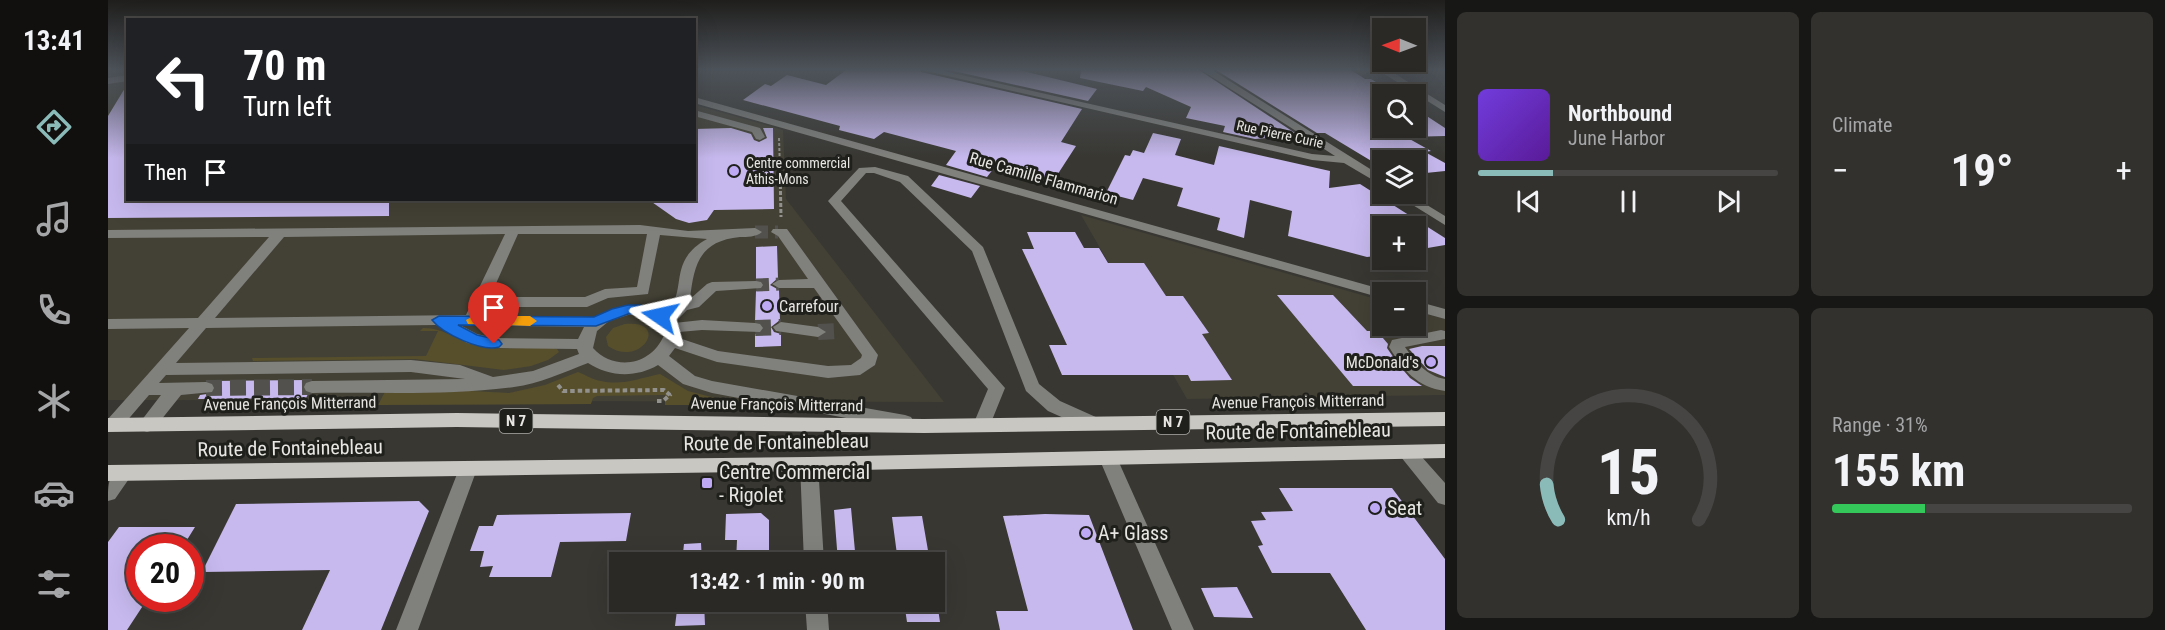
<!DOCTYPE html>
<html lang="en">
<head>
<meta charset="utf-8">
<style>
  :root { --surface:#2a2926; --page:#32312e; --text:#f1f3f6; --muted:#a5a6a7; --line:#464543; --accent:#8bbbb9 }
  body { margin:0; font-family:"Roboto Condensed",sans-serif; background:var(--page); color:var(--text); height:100vh; display:flex; flex-direction:column; font-size:22px; white-space:nowrap }
  * { box-sizing:border-box; margin:0 }
  p { font-size:20px; color:var(--muted) }
  .icon { flex:none; width:33px; height:33px; fill:none; stroke:currentColor; stroke-width:2; stroke-linecap:round; stroke-linejoin:round }
  .map { position:relative; flex:1; overflow:hidden }
  .panel { display:flex; flex-direction:column; gap:12px; padding:12px; background:#171715; width:720px }
  .panel>* { flex:none }
  .top-card { position:absolute; left:18px; top:18px; width:570px; height:183px; border-radius:0px; box-shadow:0 6px 24px #0002,0 0 0 2px var(--line); background:#202124; color:#fff; overflow:hidden }
  .needle { width:39px; rotate:271deg }
  .buttons { position:absolute; left:1264px; top:18px; display:grid; gap:12px }
  .buttons a { display:grid; place-items:center; width:54px; height:54px; border-radius:0px; background:var(--surface); box-shadow:0 6px 24px #0002,0 0 0 2px var(--line); font-size:30px }
  .speed { position:absolute; left:18px; top:534px; display:flex; gap:12px; font-size:30px; font-weight:700; text-align:center }
  .speed>* { display:grid; place-content:center; width:78px; height:78px; border-radius:50%; background:var(--surface); box-shadow:0 6px 24px #0002,0 0 0 2px var(--line); line-height:1 }
  .speed .limit { border:9px solid #d22; background:#fff; color:#111 }
  .pin { position:absolute; display:grid; place-items:center; width:51px; height:51px; color:#fff; margin:-62px -26px; border-radius:50% 50% 50% 0; rotate:-45deg; box-shadow:0 0 6px #0007 }
  .pin .icon { rotate:45deg }
  .me { position:absolute; width:66px; margin:-33px; rotate:281deg; stroke-linejoin:round; filter:drop-shadow(0 0 4px #0008) }
  .turn { display:flex; align-items:center; gap:21px; height:126px; padding:0 18px; font-size:27px }
  .turn .icon { width:78px; height:78px; stroke-width:2.5 }
  .turn b { display:block; font-size:42px; line-height:51px }
  .then { display:flex; align-items:center; height:57px; padding:0 18px; background:#0003; gap:12px; font-size:22px }
  .big { font-size:45px; font-weight:700; line-height:1.1 }
  .panel .card { flex:1; display:flex; flex-direction:column; justify-content:center; gap:9px; min-width:0; padding:0 21px; border-radius:9px; background:var(--page) }
  .panel .dial { align-items:center; gap:0 }
  .dial svg { height:156px; overflow:visible; fill:none; stroke:var(--line); stroke-width:7; stroke-linecap:round; text-anchor:middle }
  .dial text { fill:var(--text); stroke:none }
  .song { display:flex; align-items:center; gap:18px }
  .cover { width:72px; height:72px; border-radius:9px; background:linear-gradient(135deg,hsl(260 70% 55%),hsl(270 70% 35%)) }
  .played { height:6px; border-radius:3px; background:linear-gradient(90deg,var(--accent) 25%,var(--line) 25%) }
  .keys { display:flex; justify-content:space-around; direction:ltr }
  .heat { display:flex; justify-content:space-between; align-items:center; font-size:33px; direction:ltr }
  .charge { height:9px; border-radius:4px; background:linear-gradient(90deg,#34c759 31%,var(--line) 0) }
  .panel .tiles { flex:1; display:grid; gap:12px; grid-template-columns:repeat(2,1fr) }
  .trip { position:absolute; left:501px; top:552px; width:336px; height:60px; border-radius:0px; background:var(--surface); box-shadow:0 6px 24px #0002,0 0 0 2px var(--line); font-weight:700; line-height:60px; text-align:center }
  main { display:flex; flex:1; min-height:0 }
  .menu { display:flex; flex-direction:column; width:108px; justify-content:space-around; align-items:center; background:#11100f; color:var(--muted) }
  .menu .icon { width:42px; height:42px }
  .menu .active { color:var(--accent) }
  .menu b { font-size:27px; color:var(--text) }
  .map>svg:first-child { display:block }
  .built { fill:#434135 }
  .green { fill:#574f2c }
  .building { fill:#c7b9ee }
  .lines { fill:none; stroke-linecap:round; stroke-linejoin:round }
  .minor-tunnel-far1 { stroke:#52514d; stroke-width:13; stroke-dasharray:13 7; stroke-linecap:butt }
  .minor-tunnel { stroke:#52514d; stroke-width:16; stroke-dasharray:16 8; stroke-linecap:butt }
  .path-far2 { stroke:#92918d; stroke-width:2; stroke-dasharray:3 2; stroke-linecap:butt }
  .path-far1 { stroke:#92918d; stroke-width:3; stroke-dasharray:4 2; stroke-linecap:butt }
  .path { stroke:#92918d; stroke-width:4; stroke-dasharray:4.5 3; stroke-linecap:butt }
  .minor { fill:#80807d; fill-rule:evenodd }
  .major { fill:#c9c7c2; fill-rule:evenodd }
  .route { fill:#1a73e8; stroke:#114b97; stroke-width:1.5 }
  .slow { fill:#f59e0b }
  .poi-dot { fill:#bea9f5; stroke:#1f1f1c; stroke-width:2 }
  .labels { text-anchor:middle; stroke-width:6; stroke-linejoin:round; paint-order:stroke }
  .far-street-label { font-size:14px; fill:#e7e6e3; stroke:#1f1f1c }
  .far-poi-label { font-size:14px; fill:#e7e6e3; stroke:#1f1f1c; text-anchor:start }
  .shield { fill:#1f1f1c; stroke:#abaaa7; stroke-width:1.5 }
  .shield-label { font-size:15px; font-weight:bold; fill:#e7e6e3 }
  .street-label { font-size:16px; fill:#e7e6e3; stroke:#1f1f1c }
  .poi-label { font-size:16px; fill:#e7e6e3; stroke:#1f1f1c; text-anchor:start }
  .near-street-label { font-size:20px; fill:#e7e6e3; stroke:#1f1f1c }
  .near-poi-label { font-size:20px; fill:#e7e6e3; stroke:#1f1f1c; text-anchor:start }
</style>
</head>
<body>
<main>
<nav class="menu">
<b>13:41</b>
<svg class="icon active" aria-label="directions" viewBox="0 0 24 24"><path d="M12 3l9 9-9 9-9-9zM9 14v-3h6M13 9l2 2-2 2"/></svg>
<svg class="icon" aria-label="music" viewBox="0 0 24 24"><path d="M9 18V5l10-2v13"/><circle cx="6" cy="18" r="3"/><circle cx="16" cy="16" r="3"/></svg>
<svg class="icon" aria-label="phone" viewBox="0 0 24 24"><path d="M5 4h4l2 5-3 2q2 4 5 5l2-3 5 2v4C11 20 4 13 5 4z"/></svg>
<svg class="icon" aria-label="climate" viewBox="0 0 24 24"><path d="M12 3v18M4 7l16 10M4 17L20 7"/></svg>
<svg class="icon" aria-label="car" viewBox="0 0 24 24"><path d="M5 17H2v-5l4-1 3-4h7l3 4 3 1v5h-3M9 17h6M6 11h13"/><circle cx="7" cy="17" r="2"/><circle cx="17" cy="17" r="2"/></svg>
<svg class="icon" aria-label="filters" viewBox="0 0 24 24"><path d="M4 7h16M4 17h16"/><circle cx="9" cy="7" r="2"/><circle cx="15" cy="17" r="2"/></svg>
</nav>
<div class="map">
<svg width="1337" height="630" viewBox="0 0 1337 630">
  <rect width="100%" height="100%" fill="#383732"/>
  <path class="built" d="M0,70h19l1,130h566l1,-95 88,25 3,69 158,203 -836,-2z
    M973,215l302,86v25h33v-15l29,8v76l-258,4z"/>
  <path class="green" d="M517,324c46,-5 16,45 -17,22l-2,-9 7,-9z
    M315,328c22,0 37,14 57,18 22,5 49,1 71,1l6,2 2,3 -11,8 -17,6 -27,4 -89,-11 -162,2 -1,-3 174,-2 12,-25h-18z
    M470,372c8,3 15,8 23,9 21,5 39,-3 59,-7l28,17 39,10v4h-62v-10l-68,1 -4,2 -2,6 -213,1 8,-15 48,-1 75,4 36,-8z"/>
  <path class="building" d="M738,70h74l1,2 161,37 -21,33 15,4 -24,37 -58,-15 -7,9 -41,-12 10,-14 -72,-19 -10,7 -35,-9 1,-4 -97,-26 22,-16 6,2 16,-11 39,10z
    M841,70h70l78,19 -9,12z
    M973,70h118l99,65 -43,4 -32,-7 2,-6 -39,-8 5,-11 -45,-20 -3,4 -63,-13z
    M1108,70h135l14,9h6l24,15h-12v34h33v-19l29,19v8l-39,1 25,14 -6,1 20,11v8l-29,3v-14h-33v8l-58,-35h-8z
    M20,83v117h261v16l-281,2v-102z
    M623,128l20,6 3,6 5,2 8,-4 -4,-10h10l1,81 -60,1 -7,10 -18,3 -13,-4 -27,-19h45v-71z
    M1045,133l28,6 -6,16 39,10 5,-19 111,25 -1,17 31,-4 85,54v7l-29,5v-24h-33v29l-16,2 -79,-21 4,-25 -42,-11 -6,38 -27,-8 3,-12 -43,-12 6,-18 -40,-10 -10,22 -27,-7 19,-38 5,1 3,-6 11,3z
    M831,175l41,11 -9,12 -40,-12z
    M919,232h48l9,16h15l9,15h36l22,33h17l26,37 -7,1 30,46 -41,1 -3,-6h-126l-13,-30h18l-45,-96h12z
    M669,246l1,32 -8,7 9,5 1,30 -9,7 3,5 7,2v12l-26,1v-13l7,-1 3,-5 -3,-5 -7,-2 1,-30 5,-1 4,-4 -2,-5 -7,-2v-32z
    M1169,295h56l34,36h10l11,13 -1,4 11,16 12,14 12,8h-69z
    M1314,346h23v31l-17,-7 -19,-21z
    M200,380l-6,6 2,6 4,2 -2,4 -108,1 2,-4 14,-2 2,-6 -4,-6z
    M1171,488h113l53,71v71h-79l-36,-57h-58l-14,-27 5,-1 -12,-24 15,-1 -5,-8 32,-1z
    M311,501l10,10 -48,119h-79l28,-60 -128,2 34,-68z
    M743,508l5,54h-18l-4,-52z
    M523,513l-5,28 -66,1 -9,35h-62l4,-11 -13,1 4,-16h-14l9,-25h14l4,-11z
    M653,513l8,7v42h-33l1,-22h-12l1,-26z
    M937,514l44,1 44,115h-133l-4,-19h32l-25,-95z
    M814,516l8,46h-32l-6,-45z
    M11,527h76l-13,21h-42v50h8l-21,32h-19v-88z
    M593,543l1,19h-20l2,-18z
    M1129,587l16,31 -39,-1 -13,-29z
    M570,602h26l1,23 -30,1z
    M796,602h33l3,20h-33z"/>
  <g class="lines">
    <path class="minor-tunnel-far1" d="M647,232h23
      M648,285l23,-1"/>
    <path class="minor-tunnel" d="M647,328l26,-1
      M710,332l19,-1
      M98,388l106,-1"/>
    <path class="path-far2" d="M671,138l1,31"/>
    <path class="path-far1" d="M672,167l1,50"/>
    <path class="path" d="M450,385l5,6 101,-1 6,5
      M549,401h6l8,-7"/>
    <path class="minor" d="M814,70h17l373,84 23,2 -134,-86h11l171,107v9l-39,-23 -32,-3z
      M1270,70h11l56,35v7z
      M20,75v6l-20,3v-6z
      M586,97l694,194 1,1h-6v7l-5,-2 -684,-194z
      M586,110l66,18 5,9 -5,3 -4,-1 -4,-7 -58,-16z
      M767,167l33,9 75,71 56,137 21,17 38,17 3,5 -3,5 -6,2 -6,-2 -38,-17 -22,-20 -54,-140 -72,-69 -26,-9h-8l-25,28 164,187 -17,42 -6,2 -6,-2 -3,-5 15,-36 -160,-188 31,-33z
      M1287,194h14l36,22v9z
      M532,225l48,6 67,-3 7,4c-6,5 -15,5 -22,5 -41,4 -46,28 -50,62l17,-15 5,-2 44,-1 5,1 2,3 -2,3 -45,3 -17,16 -12,3 -13,13 28,-3 53,3 5,1 3,4 -3,4 -58,-2 -23,2v6l39,13 110,15 23,-1 10,-7 1,-3 -48,-67h-35l-7,-4 7,-4 29,-1 -30,-43 -7,-4 2,-3h14l91,126 -3,10 -15,10 -32,3 -111,-16 -42,-14 -6,8 26,20 17,5 193,34 6,2 3,5 -3,5 -6,2 -193,-36 -29,-9 -25,-19c-22,13 -49,12 -70,-2 -24,9 -49,21 -74,24 -66,9 -135,5 -202,6l-6,-2 -2,-4 2,-4 6,-2 153,-2 -54,-7 -245,3 -7,8 47,-1 6,2 2,4 -2,4 -31,3 -28,35 -6,2 -6,-2 -3,-5 23,-30h-12l-30,35h-11v-11l81,-91 -81,1v-10l90,-1 71,-81 -161,1v-8zM397,234l-39,81 -251,3 69,-81zM410,234h129l-10,53 -32,2 -20,8h-95zM552,235l47,4c-41,23 -18,51 -41,74l-17,-6 -21,-2 -34,12 -113,-1 5,-9h101l21,-9 40,-4zM520,315c17,0 31,2 36,20 -12,30 -49,37 -71,13l4,-17 12,-10zM328,325l31,18 27,5 83,1 2,5 -46,17 -40,6 -33,-12 -49,-5 -235,3 30,-35zM352,325l124,2 -6,12 -84,-1 -17,-4z
      M1308,301l29,8v10l-29,-8z
      M673,322l37,5 8,5 -8,5 -42,-6 -3,-4z
      M1333,330l4,1v8l-40,8c10,15 22,29 40,32v12c-28,-4 -42,-21 -56,-44l3,-7z
      M1299,445l6,2 32,36v22l-7,-2 -37,-46 -3,-5 3,-5z
      M1000,451l6,2 3,5 77,172h-22l-73,-172 3,-5z
      M701,457l7,2 2,5 6,98h-20l-4,-98 2,-5z
      M360,461l7,3 2,5 -59,161h-22l63,-161 2,-5z
      M16,465l7,3 2,5 -18,26 -7,2c0,-16 0,-30 16,-36z
      M697,602h22l2,28h-22z"/>
    <path class="major" d="M1337,412v14l-521,7 -467,-6 -349,5v-14l349,-5 467,6z
      M1337,444v14l-636,13 -701,10v-16l701,-8z"/>
  </g>
  <linearGradient id="sky" x2="0" y2="1"><stop stop-color="#1f1e1c"/><stop offset="0.44" stop-color="#4d535a"/><stop offset="1" stop-color="#4d535a" stop-opacity="0"/></linearGradient>
  <rect width="1337" height="158" fill="url(#sky)"/>
  <path class="route" d="M520,305h12l25,8 2,3 -7,4 -21,-6h-11l-32,12 -138,-1 19,10 22,5 3,4 -3,3c-17,5 -56,-13 -67,-27l7,-4 155,1 18,-8z"/>
  <path class="slow" d="M365,316h57l7,5 -7,5 -62,-2 -2,-4z"/>
  <g class="poi-dot">
    <circle cx="626" cy="171" r="6"/>
    <circle cx="659" cy="306" r="6"/>
    <circle cx="1323" cy="362" r="6"/>
    <rect x="593" y="477" width="12" height="12" rx="3"/>
    <circle cx="1267" cy="508" r="6"/>
    <circle cx="978" cy="533" r="6"/>
  </g>
  <g class="labels">
    <g class="far-street-label">
      <text transform="translate(1172 134) rotate(12)" y="5">Rue Pierre Curie</text>
    </g>
    <g class="far-poi-label">
      <text x="638" y="168">Centre commercial<tspan x="638" dy="16">Athis-Mons</tspan></text>
    </g>
    <g class="shield">
      <rect x="391.5" y="409" width="33" height="24" rx="4.5"/>
      <rect x="1048.5" y="410" width="33" height="24" rx="4.5"/>
    </g>
    <g class="shield-label">
      <text x="408" y="426">N 7</text>
      <text x="1065" y="427">N 7</text>
    </g>
    <g class="street-label">
      <text transform="translate(936 178) rotate(16)" y="6">Rue Camille Flammarion</text>
      <text transform="translate(1190 401) rotate(-1)" y="6">Avenue François Mitterrand</text>
      <text transform="translate(182 403) rotate(-1)" y="6">Avenue François Mitterrand</text>
      <text transform="translate(669 404) rotate(1)" y="6">Avenue François Mitterrand</text>
    </g>
    <g class="poi-label">
      <text x="671" y="312">Carrefour</text>
      <text x="1311" y="368" text-anchor="end">McDonald's</text>
    </g>
    <g class="near-street-label">
      <text transform="translate(1190 431) rotate(-1)" y="7">Route de Fontainebleau</text>
      <text transform="translate(668 442) rotate(-1)" y="7">Route de Fontainebleau</text>
      <text transform="translate(182 448) rotate(-1)" y="7">Route de Fontainebleau</text>
    </g>
    <g class="near-poi-label">
      <text x="611" y="479">Centre Commercial<tspan x="611" dy="23">- Rigolet</tspan></text>
      <text x="1279" y="515">Seat</text>
      <text x="990" y="540">A+ Glass</text>
    </g>
  </g>
</svg>
<div class="buttons">
<a><svg class="needle" viewBox="-14 -14 28 28"><path d="M0-13l5 13h-10z" fill="#e53935"/><path d="M0 13l5-13h-10z" fill="#a5a6a7"/></svg></a>
<a><svg class="icon" aria-label="search" viewBox="0 0 24 24"><circle cx="10" cy="10" r="6"/><path d="M15 15l6 6"/></svg></a>
<a><svg class="icon" aria-label="layers" viewBox="0 0 24 24"><path d="M12 4l9 5-9 5-9-5zM3 14l9 5 9-5"/></svg></a>
<a>+</a>
<a>−</a>
</div>
<div class="speed"><div class="limit">20</div></div>
<div class="pin" style="left:386px;top:344px;background:#d93025"><svg class="icon" aria-label="arrive" viewBox="0 0 24 24"><path d="M6 21V4h12l-3 4 3 4H6"/></svg></div>
<svg class="me" style="left:552px;top:316px" viewBox="-20 -20 40 40"><path d="M0-17L14 15 0 8-14 15z" fill="#1a73e8" stroke="#fff" stroke-width="4"/></svg>
<div class="trip">13:42 · 1 min · 90 m</div>
<div class="top-card">
<div class="turn"><svg class="icon" aria-label="left" viewBox="0 0 24 24"><path d="M17 20v-9H6M10 6l-5 5 5 5"/></svg><div><b>70 m</b>Turn left</div></div>
<div class="then">Then<svg class="icon" aria-label="arrive" viewBox="0 0 24 24"><path d="M6 21V4h12l-3 4 3 4H6"/></svg></div>
</div>
</div>
<section class="panel">
<div class="tiles">
<div class="card">
<div class="song"><i class="cover"></i><div><b>Northbound</b><p>June Harbor</p></div></div>
<div class="played"></div>
<div class="keys"><svg class="icon" aria-label="previous" viewBox="0 0 24 24"><path d="M18 5L8 12l10 7zM5 5v14"/></svg><svg class="icon" aria-label="pause" viewBox="0 0 24 24"><path d="M8 5v14M16 5v14"/></svg><svg class="icon" aria-label="next" viewBox="0 0 24 24"><path d="M6 5l10 7-10 7zM19 5v14"/></svg></div>
</div>
<div class="card"><p>Climate</p>
<div class="heat"><a>−</a><b class="big">19°</b><a>+</a></div>
</div>
<div class="card dial"><svg viewBox="0 0 100 80">
<path d="M14 69A42 42 0 1 1 86 69"/>
<path d="M14 69A42 42 0 0 1 8 51" stroke="#8bbbb9"/>
<text x="50" y="56" font-size="32" font-weight="700">15</text>
<text x="50" y="72" font-size="11">km/h</text>
</svg></div>
<div class="card"><p>Range · 31%</p><b class="big">155 km</b><div class="charge"></div></div>
</div>
</section>
</main>
</body>
</html>
